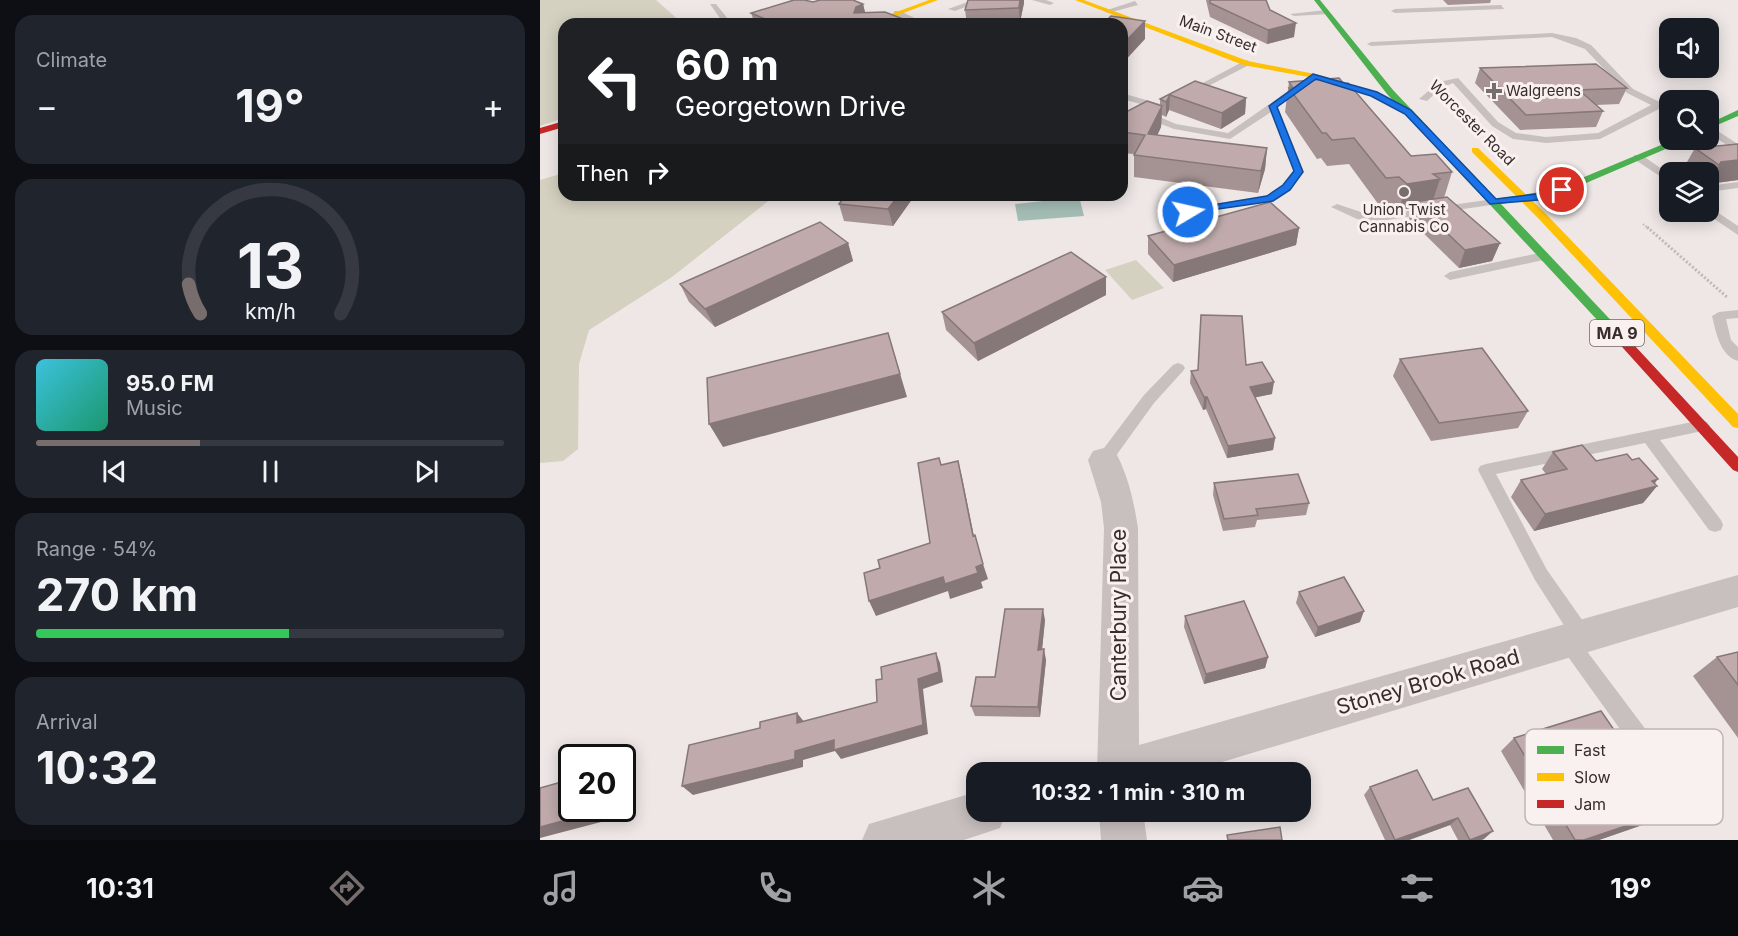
<!DOCTYPE html>
<html lang="en">
<head>
<meta charset="utf-8">
<style>
  :root { --surface:#171b24; --page:#20242c; --text:#f1f3f6; --muted:#9ea1a6; --line:#363941; --accent:#786d6d }
  body { margin:0; font-family:Inter,sans-serif; background:var(--page); color:var(--text); height:100vh; display:flex; flex-direction:column; font-size:22px; white-space:nowrap }
  * { box-sizing:border-box; margin:0 }
  p { font-size:20px; color:var(--muted) }
  .icon { flex:none; width:33px; height:33px; fill:none; stroke:currentColor; stroke-width:2; stroke-linecap:round; stroke-linejoin:round }
  .map { position:relative; flex:1; overflow:hidden }
  .panel { display:flex; flex-direction:column; gap:15px; padding:15px; background:#0d0f14; width:540px }
  .panel>* { flex:none }
  .banner { position:absolute; left:18px; top:18px; width:570px; height:183px; border-radius:18px; box-shadow:0 3px 15px #0003; background:#202124; color:#fff; overflow:hidden }
  .tools { position:absolute; left:1119px; top:18px; display:grid; gap:12px }
  .tools a { display:grid; place-items:center; width:60px; height:60px; border-radius:12px; background:var(--surface); box-shadow:0 3px 15px #0003; font-size:30px }
  .speed { position:absolute; left:18px; top:744px; display:flex; gap:12px; font-size:30px; font-weight:700; text-align:center }
  .speed>* { display:grid; place-content:center; width:78px; height:78px; border-radius:50%; background:var(--surface); box-shadow:0 3px 15px #0003; line-height:1 }
  .speed .limit { border:3px solid #111; border-radius:9px; background:#fff; color:#111 }
  .pin { position:absolute; display:grid; place-items:center; width:51px; height:51px; color:#fff; margin:-26px; border:3px solid #fff; border-radius:50%; box-shadow:0 2px 6px #0007 }
  .me { position:absolute; width:66px; margin:-33px; rotate:81deg; stroke-linejoin:round; filter:drop-shadow(0 0 4px #0008) }
  .turn { display:flex; align-items:center; gap:21px; height:126px; padding:0 18px; font-size:27px }
  .turn .icon { width:78px; height:78px; stroke-width:2.5 }
  .turn b { display:block; font-size:42px; line-height:51px }
  .then { display:flex; align-items:center; height:57px; padding:0 18px; background:#0003; gap:12px; font-size:22px }
  .big { font-size:45px; font-weight:700; line-height:1.1 }
  .panel .widget { flex:1; display:flex; flex-direction:column; justify-content:center; gap:9px; min-width:0; padding:0 21px; border-radius:18px; background:var(--page) }
  .panel .dial { align-items:center; gap:0 }
  .dial svg { height:156px; overflow:visible; fill:none; stroke:var(--line); stroke-width:7; stroke-linecap:round; text-anchor:middle }
  .dial text { fill:var(--text); stroke:none }
  .song { display:flex; align-items:center; gap:18px }
  .cover { width:72px; height:72px; border-radius:9px; background:linear-gradient(135deg,hsl(190 70% 55%),hsl(160 70% 35%)) }
  .played { height:6px; border-radius:3px; background:linear-gradient(90deg,var(--accent) 35%,var(--line) 35%) }
  .keys { display:flex; justify-content:space-around; direction:ltr }
  .heat { display:flex; justify-content:space-between; align-items:center; font-size:33px; direction:ltr }
  .charge { height:9px; border-radius:4px; background:linear-gradient(90deg,#34c759 54%,var(--line) 0) }
  .trip { position:absolute; left:426px; top:762px; width:345px; height:60px; border-radius:18px; background:var(--surface); box-shadow:0 3px 15px #0003; font-weight:700; line-height:60px; text-align:center }
  .tabs { display:flex; height:96px; justify-content:space-around; align-items:center; background:#090b0e; color:var(--muted) }
  .tabs .icon { width:42px; height:42px }
  .tabs .selected { color:var(--accent) }
  .tabs b { font-size:27px; color:var(--text) }
  main { display:flex; flex:1; min-height:0 }
  .map>svg:first-child { display:block }
  .green { fill:#d4d1c1 }
  .water { fill:#a4beb6 }
  .lines { fill:none; stroke-linecap:round; stroke-linejoin:round }
  .path-far1 { stroke:#c0b8b7; stroke-width:2; stroke-dasharray:1.5 1.5; stroke-linecap:butt }
  .path { stroke:#c0b8b7; stroke-width:3; stroke-dasharray:2 2; stroke-linecap:butt }
  .lane { fill:#c8c0be; fill-rule:evenodd }
  .street { fill:#c8c0be; fill-rule:evenodd }
  .fast { fill:#4caf50; fill-rule:evenodd }
  .slow { fill:#ffc107; fill-rule:evenodd }
  .jam { fill:#c62828; fill-rule:evenodd }
  .wall { fill:#a59293 }
  .shaded-wall { fill:#867778 }
  .building { fill:#c0aaab; stroke:#867778; stroke-width:1.5 }
  .route { fill:#1a73e8; stroke:#114b97; stroke-width:1.5 }
  .poi-dot { fill:#786d6d; stroke:#f9f1ef; stroke-width:2 }
  .labels { text-anchor:middle; stroke-width:6; stroke-linejoin:round; paint-order:stroke }
  .far-street-label { font-size:15px; fill:#382c2c; stroke:#f9f1ef }
  .far-poi-label { font-size:15px; fill:#382c2c; stroke:#f9f1ef; text-anchor:start }
  .shield { fill:#f9f1ef; stroke:#726766; stroke-width:1.5 }
  .shield-label { font-size:16px; font-weight:bold; fill:#382c2c }
  .near-street-label { font-size:21px; fill:#382c2c; stroke:#f9f1ef }
  .key { fill:#f9f1ef; stroke:#bfb6b4; stroke-width:1.5 }
  .key-label { font-size:16px; fill:#382c2c }
</style>
</head>
<body>
<main>
<section class="panel">
<div class="widget"><p>Climate</p>
<div class="heat"><a>−</a><b class="big">19°</b><a>+</a></div>
</div>
<div class="widget dial"><svg viewBox="0 0 100 80">
<path d="M14 69A42 42 0 1 1 86 69"/>
<path d="M14 69A42 42 0 0 1 8 54" stroke="#786d6d"/>
<text x="50" y="56" font-size="32" font-weight="700">13</text>
<text x="50" y="72" font-size="11">km/h</text>
</svg></div>
<div class="widget">
<div class="song"><i class="cover"></i><div><b>95.0 FM</b><p>Music</p></div></div>
<div class="played"></div>
<div class="keys"><svg class="icon" aria-label="previous" viewBox="0 0 24 24"><path d="M18 5L8 12l10 7zM5 5v14"/></svg><svg class="icon" aria-label="pause" viewBox="0 0 24 24"><path d="M8 5v14M16 5v14"/></svg><svg class="icon" aria-label="next" viewBox="0 0 24 24"><path d="M6 5l10 7-10 7zM19 5v14"/></svg></div>
</div>
<div class="widget"><p>Range · 54%</p><b class="big">270 km</b><div class="charge"></div></div>
<div class="widget"><p>Arrival</p><b class="big">10:32</b></div>
</section>
<div class="map">
<svg width="1198" height="840" viewBox="0 0 1198 840">
  <rect width="100%" height="100%" fill="#eee7e6"/>
  <path class="green" d="M0,0h116l27,24h-119v94l-24,8z
    M24,173v22h212l-104,82 -83,53 -10,34 -1,85 -15,12 -23,2v-283z
    M596,260l28,28 -32,12 -27,-30z"/>
  <path class="water" d="M530,196h9l5,20 -66,5 -3,-17 55,-6z"/>
  <g class="lines">
    <path class="path-far1" d="M1103,224l6,5"/>
    <path class="path" d="M1107,227l81,71"/>
    <path class="lane" d="M433,0h11l-29,11 -7,-2z
      M492,0h14l8,3 -4,2z
      M595,1l3,4 -30,8 -4,-2z
      M170,4h6l16,20h-8z
      M961,5l3,4 -109,4 -4,-2 4,-2z
      M786,10l4,2 -1,2 -35,2 -4,-2z
      M354,11h6l27,13h-11l-22,-9z
      M1012,33l24,5 15,7 42,44 37,18v7l-11,-5 -59,30 -54,4 -33,-4 -21,-13 -39,-43 -12,5 -14,13 -8,-2 20,-17 19,-4 40,44 18,11 30,4 52,-4 53,-28 -24,-12 -42,-44 -33,-12 -181,9 -4,-2 4,-2z
      M706,60l3,1v4l-58,30 -7,-2z
      M761,82l7,2 -30,23 26,65 -14,17 -16,11 -90,14v-4l4,-1 79,-14 15,-10 12,-13 -23,-60 -41,27 -56,-10 -29,-11v-4l7,-4 5,3 -2,2 21,9 52,9z
      M585,94l39,11 2,2 -4,3 -40,-11v-4z
      M1168,125l30,19v8l-30,-19z
      M1094,155h8l28,20v8l-36,-24z
      M1198,182v6l-30,4v-6z
      M954,199l5,3 -1,2 -125,18 -16,-3 -26,-12 6,-3 36,12z
      M1168,206l30,20v9l-34,-23h4z
      M1004,252l4,1v6l-98,21 -6,-4 6,-4z
      M1198,310v8l-12,1 5,21 7,7v14c-18,-5 -22,-29 -26,-45l7,-4z
      M638,363l5,2 2,3 -2,3 -29,32 -44,61h-12l-2,-4 2,-4 46,-61 29,-30z
      M1162,420l5,2 3,4 -3,4 -47,10 61,80 2,5 -2,5 -6,2 -6,-2 -64,-87 -149,31 51,96 43,61 2,6 -2,6 -7,3 106,141 3,8 -3,8 -8,3 -8,-3 -112,-156 -3,-6 3,-6 8,-2 -34,-53 -57,-110 2,-4 6,-2z"/>
    <path class="street" d="M564,448l11,3c13,24 19,51 23,77l1,217 599,-170v32l-549,165h-92l7,-244 -3,-26 -13,-42 5,-9z
      M436,792v20h30l-6,16 -36,12h-102l7,-16z
      M559,812h44l4,28h-46z"/>
    <path class="fast" d="M774,0h6l73,90 103,109 57,-9 120,-50h10l-1,2 -124,53 -57,9 121,128 2,3 -2,3h-8l-227,-244z
      M1198,110v6l-30,13v-5z"/>
    <path class="slow" d="M389,0h9l-64,24h-10z
      M535,0h9l164,61 67,13 62,18 35,20 -7,2 -34,-18 -57,-18 -71,-13z
      M932,148h6l68,66 192,200v14l-5,-1 -195,-209 -66,-66z"/>
    <path class="jam" d="M24,121v6l-24,7v-6z
      M1078,331l4,1 116,125v15l-5,-2 -119,-132 -2,-3z"/>
  </g>
  <path class="wall" d="M428,0h56v3l-4,19 -53,2 -2,-14z
    M666,0h60l4,10 24,27 -27,7 -57,-27z
    M903,0h48l-1,3 -42,2z
    M273,2l50,2 2,9 51,11h-161l-4,-11z
    M940,68l147,20 -8,16 -23,1 7,6 -7,16 -76,3 -45,-47z
    M655,81l51,17 -1,16 -24,15 -52,-19 -3,7 -4,-2 -1,12 -4,9 110,12 -2,21 -7,24 -124,-16v-23l-12,-1v-43l6,1 32,-5v-7z
    M749,82l122,74 41,16 -8,26 56,45 -8,18 -33,7 -50,-49 3,-11 -13,2 -7,-7 -13,2 -30,-41 -22,2 -6,-8 -4,1 -32,-47z
    M1198,144v36l-30,4v-12h-21l-4,-3 12,-21z
    M375,195l-22,31 -49,-5 -5,-17z
    M759,228l-3,17 -123,37 -25,-28v-18z
    M308,243l5,18 -138,66 -26,-25 -9,-18z
    M566,295l-128,66 -32,-31 -4,-18z
    M860,359l128,52 -10,17 -87,13 -38,-65z
    M706,365l26,29 -17,3 20,41 -2,12 -46,8 -21,-49 -3,1 -13,-27 1,-12z
    M1013,452l43,9 59,23 2,2 -14,17 -109,28 -23,-34 10,-17 25,-6 -4,-5z
    M674,483l95,20 -3,12 -49,5 -2,7 -32,4 -10,-36z
    M759,592l61,30 -45,15 -19,-34z
    M645,616l83,41 -3,11 -61,16 -20,-57z
    M505,620l-3,29 4,11 -6,57 -65,-1 -4,-10 24,-29z
    M1198,652v86l-45,-62 24,-19z
    M974,738l137,84 -52,18h-46l-52,-89z
    M830,787l63,13 35,-12 16,51 -3,1h-23l-8,-15 -41,15h-24l-21,-45z"/>
  <path class="shaded-wall" d="M480,0h4v3l-4,19 -1,-14z
    M323,4l3,12 -12,-3 2,-6z
    M605,21v18l-23,25v-19z
    M756,23l-2,14 -27,7 1,-14z
    M630,95l-1,15 -3,7v-15z
    M706,98l-1,16 -24,15 1,-16z
    M622,106l-1,21 -13,28v-21z
    M727,148l-2,21 -7,24 3,-22z
    M1198,160v20l-30,4v-2l13,-20z
    M900,179l-9,27 -17,-4 -2,6 -13,2 8,-26z
    M359,195h16l-22,31 -5,-17z
    M759,228l-3,17 -123,37 1,-17z
    M308,243l5,18 -138,66 -10,-18z
    M960,243l-8,18 -33,7 6,-18z
    M566,277v18l-128,66 -4,-18z
    M348,333l19,64 -184,50 -14,-23z
    M734,382l-2,12 -24,5 2,-12z
    M664,397h3l-1,12 -3,1z
    M735,438l-2,12 -46,8 1,-12z
    M418,461l4,16 15,74 -4,-15z
    M1118,479l-6,8 5,-1 -14,17 -109,28 11,-17z
    M443,564l5,15 -7,3 2,6 -33,11 -2,-8 -72,25 -7,-15 74,-24z
    M503,609l2,11 -4,40 -3,-10z
    M824,611l-4,11 -45,15 3,-10z
    M504,649l2,11 -6,57 -2,-10z
    M396,653l4,10 3,19 -20,7 5,45 -87,25 -6,-8 -32,9v7l-110,28 -11,-9 113,-35 123,-72z
    M728,657l-3,11 -61,16 2,-10z
    M257,713l8,10h-8z
    M82,774l5,3 -5,26z
    M67,808h14l-1,9 -80,21v-11z
    M1130,811l-19,11 -52,18h-15z
    M918,818l-8,7 -41,15h-14z
    M953,831l-9,8 -3,1h-11z"/>
  <path class="building" d="M254,0h10l9,2 7,-2h33l10,4 -7,3 -2,6 31,-1 31,12h-139l-26,-11z
    M428,0h52l-1,8 -54,2z
    M670,0h56l4,10 26,13 -28,7 -58,-27z
    M571,16l34,5 -23,24v-21h-19z
    M1056,64l31,24 -48,2 24,21 -77,4 -46,-47z
    M799,78l5,6 4,-1 63,73 25,-2 16,18 -19,2 7,5 -33,5 -8,-7 -13,1 -32,-40 -22,2 -6,-7h-4l-33,-45h4l-4,-6z
    M655,81l51,17 -24,15 -52,-18 -4,7 -6,-3z
    M607,101l15,5 -14,28 119,14 -6,23 -127,-16 11,-20 -23,-3v-22l6,1z
    M1198,144v16l-17,2 -2,3 -24,-17z
    M306,195h53l-11,14 -49,-5z
    M907,197l53,46 -35,7 -51,-48z
    M730,202l29,26 -125,37 -26,-29z
    M280,222l28,21 -143,66 -25,-25z
    M531,252l35,25 -132,66 -32,-31z
    M661,315l41,1 4,49 16,-3 12,20 -24,5 25,51 -47,8 -21,-49h-3l-13,-26 7,-1z
    M348,333l12,41 -191,50 -2,-46z
    M942,348l46,63 -89,12 -39,-64z
    M1042,445l14,16 31,-7 5,6 7,-2 19,21 -6,2 5,5 -112,28 -24,-34 46,-11 -14,-17z
    M399,458l2,7 17,-4 15,75 2,-1 8,29 -7,3 2,6 -33,11 -2,-7 -74,24 -5,-28 16,-5 -2,-8 52,-17 -12,-80z
    M758,474l11,29 -53,6 2,6 -34,4 -10,-36z
    M804,577l20,34 -46,16 -19,-35z
    M704,601l24,56 -62,17 -21,-58z
    M465,609h38l-5,41 6,-1 -6,58 -67,-1 5,-29h19z
    M1198,652v33l-21,-28z
    M396,653l3,19 -21,7 5,46 -89,25v-10l-39,11v8l-113,27 7,-41 71,-17v-6l37,-9v10l80,-21 -1,-22 6,-1 -1,-12z
    M1061,711l69,100 -86,29h-9l-61,-102z
    M877,770l16,30 35,-12 25,43 -23,9 -12,-22 -63,22 -25,-53z
    M32,779v29l35,1 -67,18v-39z
    M740,827l2,13h-54l-1,-5z"/>
  <path class="route" d="M773,74l64,18 34,18 85,89 41,-5 25,-7 5,3 -29,10 -48,4 -85,-90 -34,-18 -55,-17 -39,28 26,65 -13,18 -17,11 -89,13 -1,-2 5,-3 79,-13 16,-11 11,-14 -25,-65z"/>
  <g class="poi-dot">
    <path d="M951 82h6v6h6v6h-6v6h-6v-6h-6v-6h6z"/>
    <circle cx="864" cy="192" r="6"/>
  </g>
  <g class="labels">
    <g class="far-street-label">
      <text transform="translate(678 34) rotate(20)" y="5">Main Street</text>
      <text transform="translate(932 123) rotate(45)" y="5">Worcester Road</text>
    </g>
    <g class="far-poi-label">
      <text x="966" y="96">Walgreens</text>
      <text x="864" y="215" text-anchor="middle">Union Twist<tspan x="864" dy="17">Cannabis Co</tspan></text>
    </g>
    <rect class="shield" x="1050" y="320" width="54" height="26" rx="4.5"/>
    <g class="shield-label">
      <text x="1077" y="339">MA 9</text>
    </g>
    <g class="near-street-label">
      <text transform="translate(579 615) rotate(-90)" y="7">Canterbury Place</text>
      <text transform="translate(888 682) rotate(-16)" y="7">Stoney Brook Road</text>
    </g>
  </g>
  <rect x="985" y="729" width="198" height="96" rx="9" class="key"/>
  <rect x="997" y="746" width="27" height="8" fill="#4caf50"/>
  <rect x="997" y="773" width="27" height="8" fill="#ffc107"/>
  <rect x="997" y="800" width="27" height="8" fill="#c62828"/>
  <g class="key-label">
    <text x="1034" y="756">Fast</text>
    <text x="1034" y="783">Slow</text>
    <text x="1034" y="810">Jam</text>
  </g>
</svg>
<div class="tools">
<a><svg class="icon" aria-label="sound" viewBox="0 0 24 24"><path d="M4 9h4l5-4v14l-5-4H4zM17 9q2 3 0 6"/></svg></a>
<a><svg class="icon" aria-label="search" viewBox="0 0 24 24"><circle cx="10" cy="10" r="6"/><path d="M15 15l6 6"/></svg></a>
<a><svg class="icon" aria-label="layers" viewBox="0 0 24 24"><path d="M12 4l9 5-9 5-9-5zM3 14l9 5 9-5"/></svg></a>
</div>
<div class="speed"><div class="limit">20</div></div>
<div class="pin" style="left:1022px;top:190px;background:#d93025"><svg class="icon" aria-label="arrive" viewBox="0 0 24 24"><path d="M6 21V4h12l-3 4 3 4H6"/></svg></div>
<svg class="me" style="left:648px;top:212px" viewBox="-20 -20 40 40"><circle r="17" fill="#1a73e8" stroke="#fff" stroke-width="3"/><path d="M0-11L8 9 0 5-8 9z" fill="#fff"/></svg>
<div class="trip">10:32 · 1 min · 310 m</div>
<div class="banner">
<div class="turn"><svg class="icon" aria-label="left" viewBox="0 0 24 24"><path d="M17 20v-9H6M10 6l-5 5 5 5"/></svg><div><b>60 m</b>Georgetown Drive</div></div>
<div class="then">Then<svg class="icon" aria-label="right" viewBox="0 0 24 24"><path d="M7 20v-9h11M14 6l5 5-5 5"/></svg></div>
</div>
</div>
</main>
<nav class="tabs">
<b>10:31</b>
<svg class="icon selected" aria-label="directions" viewBox="0 0 24 24"><path d="M12 3l9 9-9 9-9-9zM9 14v-3h6M13 9l2 2-2 2"/></svg>
<svg class="icon" aria-label="music" viewBox="0 0 24 24"><path d="M9 18V5l10-2v13"/><circle cx="6" cy="18" r="3"/><circle cx="16" cy="16" r="3"/></svg>
<svg class="icon" aria-label="phone" viewBox="0 0 24 24"><path d="M5 4h4l2 5-3 2q2 4 5 5l2-3 5 2v4C11 20 4 13 5 4z"/></svg>
<svg class="icon" aria-label="climate" viewBox="0 0 24 24"><path d="M12 3v18M4 7l16 10M4 17L20 7"/></svg>
<svg class="icon" aria-label="car" viewBox="0 0 24 24"><path d="M5 17H2v-5l4-1 3-4h7l3 4 3 1v5h-3M9 17h6M6 11h13"/><circle cx="7" cy="17" r="2"/><circle cx="17" cy="17" r="2"/></svg>
<svg class="icon" aria-label="filters" viewBox="0 0 24 24"><path d="M4 7h16M4 17h16"/><circle cx="9" cy="7" r="2"/><circle cx="15" cy="17" r="2"/></svg>
<b>19°</b>
</nav>
</body>
</html>
